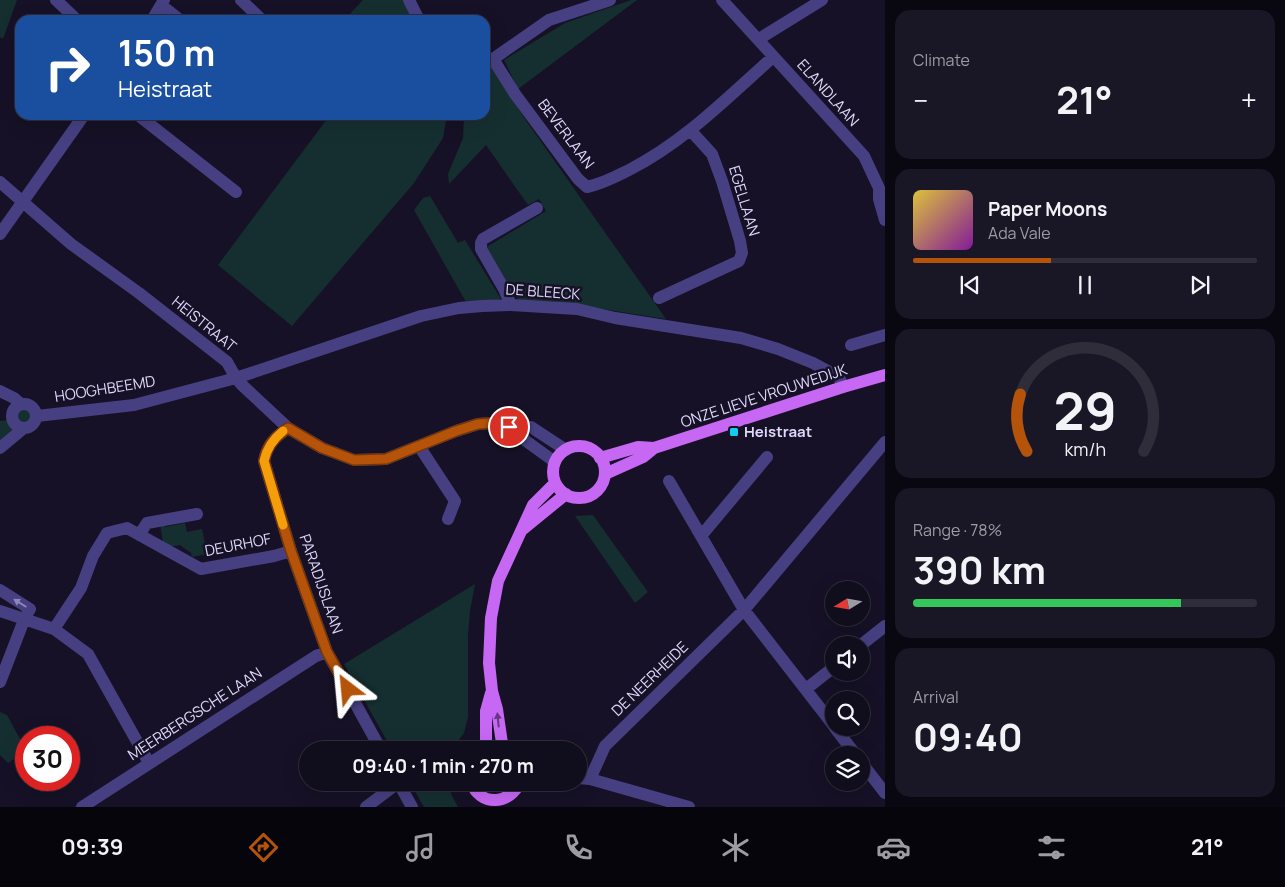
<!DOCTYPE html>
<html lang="en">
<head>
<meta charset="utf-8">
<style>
  :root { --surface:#100d1c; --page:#191625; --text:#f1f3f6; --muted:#9c9ca3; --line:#302d3b; --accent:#b45309 }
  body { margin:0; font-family:Manrope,sans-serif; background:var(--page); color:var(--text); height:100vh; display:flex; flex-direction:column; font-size:19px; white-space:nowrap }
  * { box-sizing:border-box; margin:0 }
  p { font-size:16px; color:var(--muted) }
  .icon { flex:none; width:28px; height:28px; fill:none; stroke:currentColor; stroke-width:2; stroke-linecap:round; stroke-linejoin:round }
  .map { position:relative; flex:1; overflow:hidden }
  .sheet { display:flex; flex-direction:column; gap:10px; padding:10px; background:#09070f; width:400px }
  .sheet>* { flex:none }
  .guide { position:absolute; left:15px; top:15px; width:475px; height:105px; border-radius:15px; box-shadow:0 5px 20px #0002,0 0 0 1px var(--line); background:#1a4fa0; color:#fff; overflow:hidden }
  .needle { width:32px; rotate:259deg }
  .tools { position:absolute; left:825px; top:581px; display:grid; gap:10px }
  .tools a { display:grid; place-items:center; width:45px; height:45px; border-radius:50%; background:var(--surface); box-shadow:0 5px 20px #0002,0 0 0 1px var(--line); font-size:25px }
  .speed { position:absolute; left:15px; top:726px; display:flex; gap:10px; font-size:25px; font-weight:700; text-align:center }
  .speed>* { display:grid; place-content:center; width:65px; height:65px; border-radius:50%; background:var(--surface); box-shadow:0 5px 20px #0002,0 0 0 1px var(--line); line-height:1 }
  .speed .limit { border:8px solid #d22; background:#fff; color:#111 }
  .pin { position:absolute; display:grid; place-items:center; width:42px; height:42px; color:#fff; margin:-21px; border:2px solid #fff; border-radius:50%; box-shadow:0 1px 5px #0007 }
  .me { position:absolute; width:55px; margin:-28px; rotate:331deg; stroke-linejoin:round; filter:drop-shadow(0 0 4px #0008) }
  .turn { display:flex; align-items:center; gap:18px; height:105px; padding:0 20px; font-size:22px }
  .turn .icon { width:65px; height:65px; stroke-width:2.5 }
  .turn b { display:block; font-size:35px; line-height:42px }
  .big { font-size:38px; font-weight:700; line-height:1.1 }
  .sheet .card { flex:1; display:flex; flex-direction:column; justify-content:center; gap:8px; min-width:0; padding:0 18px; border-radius:15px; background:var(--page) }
  .sheet .dial { align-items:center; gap:0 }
  .dial svg { height:130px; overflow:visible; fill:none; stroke:var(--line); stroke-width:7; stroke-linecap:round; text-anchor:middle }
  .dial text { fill:var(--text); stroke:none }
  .song { display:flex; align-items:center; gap:15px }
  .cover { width:60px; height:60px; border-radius:8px; background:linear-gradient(135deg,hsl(50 70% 55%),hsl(290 70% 35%)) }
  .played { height:5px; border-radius:2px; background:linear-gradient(90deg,var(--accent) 40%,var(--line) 40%) }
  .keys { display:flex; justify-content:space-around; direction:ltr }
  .heat { display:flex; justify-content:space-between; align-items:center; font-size:28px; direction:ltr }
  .charge { height:8px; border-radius:4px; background:linear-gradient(90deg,#34c759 78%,var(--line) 0) }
  .trip { position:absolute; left:299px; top:741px; width:288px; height:50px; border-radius:25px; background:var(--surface); box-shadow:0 5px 20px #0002,0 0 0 1px var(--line); font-weight:700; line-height:50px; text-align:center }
  .tab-bar { display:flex; height:80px; justify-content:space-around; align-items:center; background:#06050b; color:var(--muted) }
  .tab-bar .icon { width:35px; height:35px }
  .tab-bar .selected { color:var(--accent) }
  .tab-bar b { font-size:22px; color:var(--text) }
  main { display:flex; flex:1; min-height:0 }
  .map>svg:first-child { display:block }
  .green { fill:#152f30 }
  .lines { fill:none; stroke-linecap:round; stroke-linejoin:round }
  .minor { stroke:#464082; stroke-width:12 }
  .major { stroke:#c768f4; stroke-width:12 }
  .oneway { fill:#8b85b9 }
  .oneway2 { fill:#663883 }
  .route-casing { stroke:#753606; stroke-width:12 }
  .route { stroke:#b45309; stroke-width:9 }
  .slow { stroke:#f59e0b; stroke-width:9 }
  .poi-dot { fill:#14cdee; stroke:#161126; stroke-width:2 }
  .labels { text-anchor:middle; stroke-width:5; stroke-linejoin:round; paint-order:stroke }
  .street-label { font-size:15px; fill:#dfd9fc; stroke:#161126 }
  .poi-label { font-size:15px; font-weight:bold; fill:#dfd9fc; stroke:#161126; text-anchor:start }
</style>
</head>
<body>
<main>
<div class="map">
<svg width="885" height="807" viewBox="0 0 885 807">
  <rect width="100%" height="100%" fill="#161126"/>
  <path class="green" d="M0,0h17l-14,39 -3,-2z
    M363,0h40l9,20h-63l-2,-3z
    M631,0h6l-119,89 -14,-29 61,-37z
    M492,67l33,52 141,200 -115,-18h-32l-34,-53 61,-37 -7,-12 -11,6 -42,-60 -37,39 -1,-10 15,-36 1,-23h21v-46z
    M330,115h117l-4,23 -29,45 -122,143 -74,-61z
    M430,196l28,47 7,-3 36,59 -35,3 -52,-92 9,-12z
    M16 416a8 8 0 1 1 16 0a8 8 0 1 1-16 0Z
    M9,420l4,8 4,2 -17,14v-23z
    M593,515l55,77 -13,11 -60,-87z
    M164,523l1,4 20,-4 2,9 15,-3 5,25 -15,3 -1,-4 -11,-8 -11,2 -6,-4 -3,-19z
    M475,584l-5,27 -2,25v81l-4,16 -12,17h-60l-48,-86z
    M0,712l7,3 19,35v1l-18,12 -8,-8z
    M410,783h38l4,13 6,11h-34z"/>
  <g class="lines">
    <path class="minor" d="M56,0l21,20
      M241,0l21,20
      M409,0l10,20
      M722,0l142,156 15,32v11l6,21
      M161,5l19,15
      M152,20l12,-20
      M759,39l63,-39
      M493,59l22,35 63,85 9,8c15,-3 28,-10 42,-17 55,-28 98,-72 144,-113
      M485,62l8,-3 56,-39 61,-20
      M138,115l98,77
      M0,182l71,62 68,49 88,69 9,16 6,7 46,43 34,20 32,12 32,-1 70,-28 22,-7 13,-1 18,4h22l35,23
      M0,234l84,-119
      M659,298l80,-37 3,-8 -2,-12 -18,-60 -10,-27 -21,-23
      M511,305l-7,-16 -23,-40v-6l2,-4 54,-31
      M851,345l34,-10
      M0,391l14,7 7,6
      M12 416a12 12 0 1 1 24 0a12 12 0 1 1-24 0Z
      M37,416l97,-11 102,-27 185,-62 38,-8 23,-2 29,-1 66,4 38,9 126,20 37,11 35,14 26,14 4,10
      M509,427l17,14 29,21
      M288,428c-13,9 -21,17 -24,33l27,90 36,101 54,98
      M419,446l36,55 -7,18
      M0,448l24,-20
      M669,481l75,129 90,116
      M139,535l8,-12 50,-9
      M701,536l66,-79
      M0,590l30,19 -6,11 -24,62
      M0,611l54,18 34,25 61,109
      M54,629l27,-41 12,-32 14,-23 20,-5 74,41 73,-13 17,-5
      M861,645l24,-19
      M806,689l28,-22
      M835,728l21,27
      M861,762l24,31
      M578,778l12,1 99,28
      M590,779l15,-33 139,-136 141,-168
      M398,782l14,25
      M520,783l12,-1
      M82,807l234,-151 11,-4
      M366,807l32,-24"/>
    <path class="major" d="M553 472a26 26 0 1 1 52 0a26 26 0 1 1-52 0Z
      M600,458l38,-11 16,1
      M605,474l38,-17 11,-9 189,-61 42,-12
      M523,529l43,-35
      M486,750v-39l5,-18
      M503,750l-6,-41 -5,-18 -3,-28 2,-45 7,-37 35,-76 22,-22
      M471,782c9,25 39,23 49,0"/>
  </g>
  <defs><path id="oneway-solid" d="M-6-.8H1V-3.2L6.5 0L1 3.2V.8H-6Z" transform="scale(1.25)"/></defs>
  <use class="oneway" href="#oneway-solid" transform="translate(20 603) rotate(-148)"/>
  <use class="oneway2" href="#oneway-solid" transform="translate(498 720) rotate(-96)"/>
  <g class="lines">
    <defs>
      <path id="route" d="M348,689l-21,-37 -36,-101 -27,-90c3,-16 11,-24 24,-33l34,20 32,12 32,-1 70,-28 22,-7 14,-1 17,4"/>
    </defs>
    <use href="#route" class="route-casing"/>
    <use href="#route" class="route"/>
    <path class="slow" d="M283,525l-19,-64c3,-13 9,-22 19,-30"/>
  </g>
  <rect class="poi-dot" x="729" y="427" width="10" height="10" rx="2.5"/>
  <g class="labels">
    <g class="street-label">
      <text transform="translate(828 93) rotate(48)" y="5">ELANDLAAN</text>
      <text transform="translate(566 134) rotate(53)" y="5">BEVERLAAN</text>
      <text transform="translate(744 201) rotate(73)" y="5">EGELLAAN</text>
      <text transform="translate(543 292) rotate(4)" y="5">DE BLEECK</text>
      <text transform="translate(204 324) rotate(39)" y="5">HEISTRAAT</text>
      <text transform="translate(105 389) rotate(-9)" y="5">HOOGHBEEMD</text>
      <text transform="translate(764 396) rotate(-18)" y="5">ONZE LIEVE VROUWEDIJK</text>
      <text transform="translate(238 545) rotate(-11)" y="5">DEURHOF</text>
      <text transform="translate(321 584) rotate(71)" y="5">PARADIJSLAAN</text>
      <text transform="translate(650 679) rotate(-44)" y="5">DE NEERHEIDE</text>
      <text transform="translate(195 714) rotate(-33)" y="5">MEERBERGSCHE LAAN</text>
    </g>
    <g class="poi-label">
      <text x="744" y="437">Heistraat</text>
    </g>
  </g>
</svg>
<div class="tools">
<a><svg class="needle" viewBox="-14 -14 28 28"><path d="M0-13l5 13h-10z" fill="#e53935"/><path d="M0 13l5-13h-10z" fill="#9c9ca3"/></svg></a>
<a><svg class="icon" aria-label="sound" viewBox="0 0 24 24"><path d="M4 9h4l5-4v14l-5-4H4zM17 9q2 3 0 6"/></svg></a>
<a><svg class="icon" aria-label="search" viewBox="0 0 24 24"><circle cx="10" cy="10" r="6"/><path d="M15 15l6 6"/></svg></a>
<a><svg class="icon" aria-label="layers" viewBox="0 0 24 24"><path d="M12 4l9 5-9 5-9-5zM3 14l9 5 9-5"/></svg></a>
</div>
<div class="speed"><div class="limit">30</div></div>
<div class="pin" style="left:509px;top:427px;background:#d93025"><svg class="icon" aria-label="arrive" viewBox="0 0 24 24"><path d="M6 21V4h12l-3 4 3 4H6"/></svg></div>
<svg class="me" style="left:348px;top:689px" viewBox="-20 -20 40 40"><path d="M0-17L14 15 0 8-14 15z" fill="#b45309" stroke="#fff" stroke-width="4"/></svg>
<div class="trip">09:40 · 1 min · 270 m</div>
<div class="guide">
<div class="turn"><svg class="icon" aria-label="right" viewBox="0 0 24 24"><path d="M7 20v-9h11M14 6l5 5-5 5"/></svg><div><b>150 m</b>Heistraat</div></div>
</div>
</div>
<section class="sheet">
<div class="card"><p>Climate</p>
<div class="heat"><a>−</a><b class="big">21°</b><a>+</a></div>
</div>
<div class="card">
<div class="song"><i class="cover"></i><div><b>Paper Moons</b><p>Ada Vale</p></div></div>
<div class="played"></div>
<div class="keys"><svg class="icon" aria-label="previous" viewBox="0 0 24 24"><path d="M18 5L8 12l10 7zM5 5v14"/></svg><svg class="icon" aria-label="pause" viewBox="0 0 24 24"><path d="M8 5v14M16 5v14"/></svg><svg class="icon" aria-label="next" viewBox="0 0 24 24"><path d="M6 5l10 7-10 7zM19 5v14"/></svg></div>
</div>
<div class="card dial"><svg viewBox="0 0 100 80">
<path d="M14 69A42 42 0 1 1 86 69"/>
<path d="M14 69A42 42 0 0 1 10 34" stroke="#b45309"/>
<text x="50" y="56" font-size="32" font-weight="700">29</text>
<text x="50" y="72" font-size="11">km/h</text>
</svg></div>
<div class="card"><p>Range · 78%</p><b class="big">390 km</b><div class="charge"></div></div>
<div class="card"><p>Arrival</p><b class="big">09:40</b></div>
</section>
</main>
<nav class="tab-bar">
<b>09:39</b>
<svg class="icon selected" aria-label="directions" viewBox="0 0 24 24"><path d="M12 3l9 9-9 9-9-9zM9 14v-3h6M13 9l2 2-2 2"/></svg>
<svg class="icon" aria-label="music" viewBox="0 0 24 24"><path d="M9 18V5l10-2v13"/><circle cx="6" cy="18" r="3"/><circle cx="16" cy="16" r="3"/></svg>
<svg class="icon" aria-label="phone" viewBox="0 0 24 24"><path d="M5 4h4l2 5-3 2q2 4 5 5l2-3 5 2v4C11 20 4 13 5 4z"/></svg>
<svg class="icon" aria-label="climate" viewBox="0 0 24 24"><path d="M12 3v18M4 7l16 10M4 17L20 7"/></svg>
<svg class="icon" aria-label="car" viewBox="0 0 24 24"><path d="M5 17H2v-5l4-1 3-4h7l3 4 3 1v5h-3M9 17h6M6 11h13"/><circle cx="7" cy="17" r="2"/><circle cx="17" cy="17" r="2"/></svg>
<svg class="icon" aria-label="filters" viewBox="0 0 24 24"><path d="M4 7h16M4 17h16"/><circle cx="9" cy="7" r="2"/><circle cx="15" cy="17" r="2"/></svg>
<b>21°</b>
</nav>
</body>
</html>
